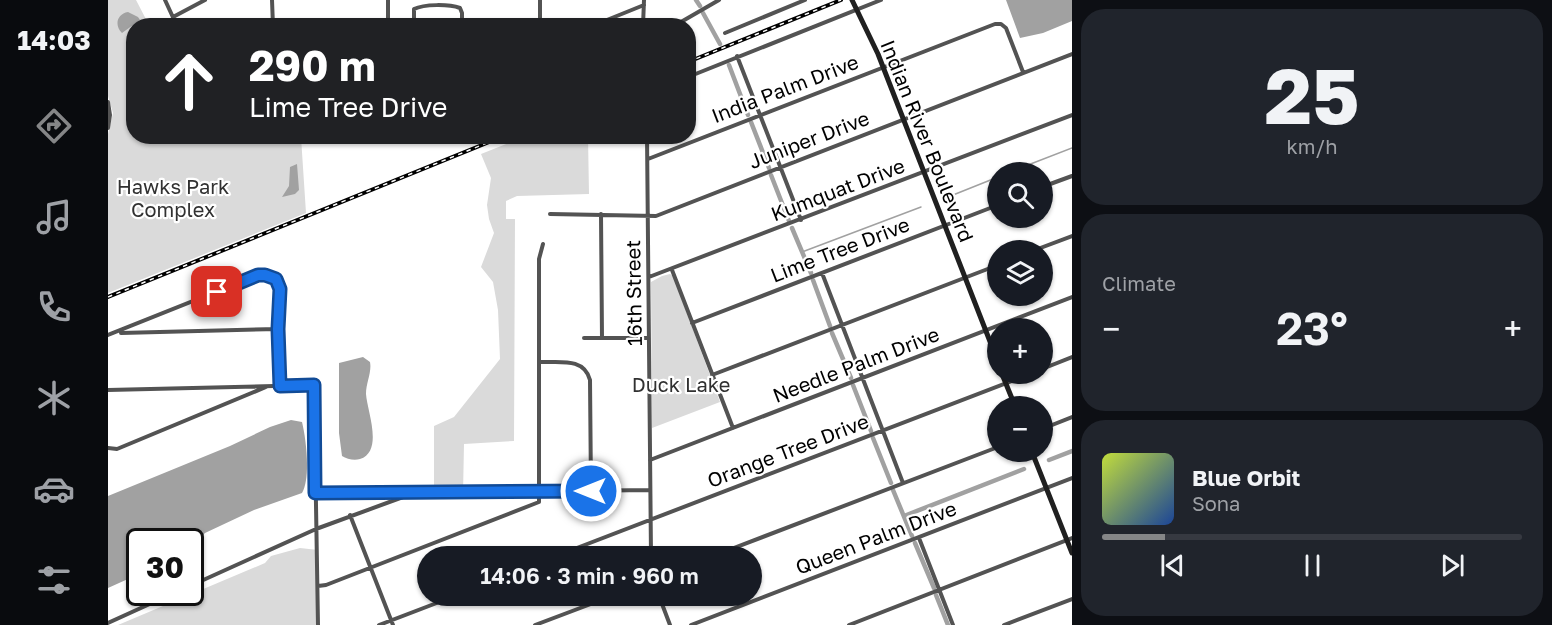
<!DOCTYPE html>
<html lang="en">
<head>
<meta charset="utf-8">
<style>
  :root { --surface:#171b24; --page:#20242c; --text:#f1f3f6; --muted:#9ea1a6; --line:#363941; --accent:#858687 }
  body { margin:0; font-family:"Golos Text",sans-serif; background:var(--page); color:var(--text); height:100vh; display:flex; flex-direction:column; font-size:22px; white-space:nowrap }
  * { box-sizing:border-box; margin:0 }
  p { font-size:20px; color:var(--muted) }
  .icon { flex:none; width:33px; height:33px; fill:none; stroke:currentColor; stroke-width:2; stroke-linecap:round; stroke-linejoin:round }
  .map { position:relative; flex:1; overflow:hidden }
  .drawer { display:flex; flex-direction:column; gap:9px; padding:9px; background:#0d0f14; width:480px }
  .drawer>* { flex:none }
  .guide { position:absolute; left:18px; top:18px; width:570px; height:126px; border-radius:24px; box-shadow:0 2px 4px #0004; background:#202124; color:#fff; overflow:hidden }
  .buttons { position:absolute; left:879px; top:162px; display:grid; gap:12px }
  .buttons a { display:grid; place-items:center; width:66px; height:66px; border-radius:50%; background:var(--surface); box-shadow:0 2px 4px #0004; font-size:30px }
  .speed { position:absolute; left:18px; top:528px; display:flex; gap:12px; font-size:30px; font-weight:700; text-align:center }
  .speed>* { display:grid; place-content:center; width:78px; height:78px; border-radius:50%; background:var(--surface); box-shadow:0 2px 4px #0004; line-height:1 }
  .speed .limit { border:3px solid #111; border-radius:9px; background:#fff; color:#111 }
  .pin { position:absolute; display:grid; place-items:center; width:51px; height:51px; color:#fff; margin:-26px; border-radius:12px; box-shadow:0 3px 9px #0006 }
  .me { position:absolute; width:66px; margin:-33px; rotate:270deg; stroke-linejoin:round; filter:drop-shadow(0 0 4px #0008) }
  .turn { display:flex; align-items:center; gap:21px; height:126px; padding:0 24px; font-size:27px }
  .turn .icon { width:78px; height:78px; stroke-width:2.5 }
  .turn b { display:block; font-size:42px; line-height:51px }
  .big { font-size:45px; font-weight:600; line-height:1.1 }
  .drawer .widget { flex:1; display:flex; flex-direction:column; justify-content:center; gap:9px; min-width:0; padding:0 21px; border-radius:24px; background:var(--page) }
  .drawer .dial { align-items:center; gap:0 }
  .dial b { font-size:78px; line-height:1 }
  .song { display:flex; align-items:center; gap:18px }
  .cover { width:72px; height:72px; border-radius:9px; background:linear-gradient(135deg,hsl(70 70% 55%),hsl(220 70% 35%)) }
  .played { height:6px; border-radius:3px; background:linear-gradient(90deg,var(--accent) 15%,var(--line) 15%) }
  .keys { display:flex; justify-content:space-around; direction:ltr }
  .heat { display:flex; justify-content:space-between; align-items:center; font-size:33px; direction:ltr }
  .trip { position:absolute; left:309px; top:546px; width:345px; height:60px; border-radius:30px; background:var(--surface); box-shadow:0 2px 4px #0004; font-weight:600; line-height:60px; text-align:center }
  main { display:flex; flex:1; min-height:0 }
  .dock { display:flex; flex-direction:column; width:108px; justify-content:space-around; align-items:center; background:#090b0e; color:var(--muted) }
  .dock .icon { width:42px; height:42px }
  .dock .selected { color:var(--accent) }
  .dock b { font-size:27px; color:var(--text) }
  .map>svg:first-child { display:block }
  .green { fill:#dadada }
  .water { fill:#a1a1a1 }
  .lines { fill:none; stroke-linecap:round; stroke-linejoin:round }
  .stream { stroke:#a1a1a1; stroke-width:1.5 }
  .canal { stroke:#a1a1a1; stroke-width:4.5 }
  .street { stroke:#535353; stroke-width:4 }
  .secondary { stroke:#202020; stroke-width:5 }
  .rail-casing { stroke:#000; stroke-width:4 }
  .rail { stroke:#fff; stroke-width:1.5; stroke-dasharray:4.5; stroke-linecap:butt }
  .route-casing { stroke:#114b97; stroke-width:15 }
  .route { stroke:#1a73e8; stroke-width:10 }
  .labels { text-anchor:middle; stroke-width:4.5; stroke-linejoin:round; paint-order:stroke }
  .street-label { font-size:20px; fill:#000; stroke:#fff }
  .park-label { font-size:20px; fill:#313131; stroke:#fff }
</style>
</head>
<body>
<main>
<nav class="dock">
<b>14:03</b>
<svg class="icon selected" aria-label="directions" viewBox="0 0 24 24"><path d="M12 3l9 9-9 9-9-9zM9 14v-3h6M13 9l2 2-2 2"/></svg>
<svg class="icon" aria-label="music" viewBox="0 0 24 24"><path d="M9 18V5l10-2v13"/><circle cx="6" cy="18" r="3"/><circle cx="16" cy="16" r="3"/></svg>
<svg class="icon" aria-label="phone" viewBox="0 0 24 24"><path d="M5 4h4l2 5-3 2q2 4 5 5l2-3 5 2v4C11 20 4 13 5 4z"/></svg>
<svg class="icon" aria-label="climate" viewBox="0 0 24 24"><path d="M12 3v18M4 7l16 10M4 17L20 7"/></svg>
<svg class="icon" aria-label="car" viewBox="0 0 24 24"><path d="M5 17H2v-5l4-1 3-4h7l3 4 3 1v5h-3M9 17h6M6 11h13"/><circle cx="7" cy="17" r="2"/><circle cx="17" cy="17" r="2"/></svg>
<svg class="icon" aria-label="filters" viewBox="0 0 24 24"><path d="M4 7h16M4 17h16"/><circle cx="9" cy="7" r="2"/><circle cx="15" cy="17" r="2"/></svg>
</nav>
<div class="map">
<svg width="964" height="625" viewBox="0 0 964 625">
  <rect width="100%" height="100%" fill="#fff"/>
  <path class="green" d="M0,0h28l13,25 -15,1v110l167,1 5,76 -198,80v-159l5,-21 -5,-17z
    M416,137h64l1,57 -72,2 -11,5v18h9l-1,222 -50,3 -1,50 -29,1v-69l20,-9 46,-58 -2,-49 -5,-28 -12,-15 13,-34 -5,-14 -2,-14 4,-27 -10,-24z
    M562,274l3,2 47,126 -68,26 -1,-146 11,-6z
    M192,548l18,2 1,75h-201l147,-62 6,-7z"/>
  <path class="water" d="M898,0h66v21l-29,12 -23,5z
    M20,12l10,5 2,3 -18,13c-8,-8 -5,-19 6,-21z
    M189,164l2,26 -4,4 -13,3 7,-11 1,-19z
    M255,357l7,5c2,10 -4,21 -4,32 1,17 18,57 -6,65 -6,2 -13,0 -18,-3l-3,-23v-70z
    M183,420l11,2c4,16 9,56 0,71l-48,17 -49,23 -14,13 -1,-4h-50l-1,32 -31,14v-92l122,-50 40,-19z"/>
  <g class="lines">
    <path class="stream" d="M902,172l62,-24
      M840,197l50,-20
      M694,252l119,-45"/>
    <path class="canal" d="M588,0l4,6
      M595,13l17,31
      M621,65l19,50
      M643,122l18,46
      M663,175l18,46
      M684,228l19,45
      M705,280l17,46
      M724,333l19,45
      M745,385l18,46
      M765,438l18,45
      M941,460l23,-9
      M785,490l19,46
      M796,516l120,-47
      M807,543l19,45
      M828,595l12,30"/>
    <path class="street" d="M57,0l12,26
      M164,0l1,26
      M280,0v26
      M432,0v26
      M65,17l32,-17
      M159,26l6,-4
      M306,26v-17c10,-5 35,-5 46,-1l2,5v13
      M484,26l52,-21
      M535,26l1,-26
      M566,26l45,-26
      M617,33l80,-33
      M629,56l64,164
      M580,77l193,-77
      M0,102l2,13 -2,13
      M539,136l4,420
      M540,159l347,-135h6l5,4 17,44
      M934,187l30,-11
      M442,214l106,2 416,-162
      M493,214l1,124
      M927,250l37,-14
      M564,270l61,158
      M714,273l81,210
      M541,277l423,-162
      M584,323l306,-118
      M13,333l157,-4
      M0,335l150,-60h7l11,4 4,10 -2,40 2,57
      M476,338h65
      M432,362c19,1 44,-5 50,18l1,111
      M934,369l30,-12
      M604,375l286,-110
      M0,390l206,-5 4,240
      M934,429l30,-12
      M0,448l9,1 149,-62
      M542,460l422,-163
      M207,493l93,-1
      M242,515l43,110
      M811,538l34,87
      M448,556l474,-182
      M605,556l285,-109
      M82,586l126,-57 98,-36 236,-3
      M210,586l8,-1 213,-83v-243l4,-15
      M551,596l11,29
      M0,623l68,-31
      M271,625l76,-29
      M427,625l77,-29
      M583,625l381,-147
      M741,625l223,-87
      M896,625l68,-26"/>
    <path class="secondary" d="M744,0l26,54 120,308
      M894,374l13,32
      M924,452l40,101"/>
    <defs>
      <path id="rail" d="M580,62l153,-62
        M0,297l396,-161"/>
    </defs>
    <use href="#rail" class="rail-casing"/>
    <use href="#rail" class="rail"/>
  </g>
  <g class="lines">
    <defs>
      <path id="route" d="M109,292l41,-17h7l11,4 4,10 -2,40 2,57 34,-1 1,108 276,-2"/>
    </defs>
    <use href="#route" class="route-casing"/>
    <use href="#route" class="route"/>
  </g>
  <g class="labels">
    <g class="street-label">
      <text transform="translate(677 89) rotate(-21)" y="7">India Palm Drive</text>
      <text transform="translate(701 140) rotate(-21)" y="7">Juniper Drive</text>
      <text transform="translate(819 141) rotate(68)" y="7">Indian River Boulevard</text>
      <text transform="translate(730 190) rotate(-21)" y="7">Kumquat Drive</text>
      <text transform="translate(732 250) rotate(-21)" y="7">Lime Tree Drive</text>
      <text transform="translate(526 293) rotate(-91)" y="7">16th Street</text>
      <text transform="translate(748 365) rotate(-21)" y="7">Needle Palm Drive</text>
      <text transform="translate(680 451) rotate(-21)" y="7">Orange Tree Drive</text>
      <text transform="translate(768 538) rotate(-21)" y="7">Queen Palm Drive</text>
    </g>
    <g class="park-label">
      <text x="65" y="194">Hawks Park<tspan x="65" dy="23">Complex</tspan></text>
      <text x="573" y="392">Duck Lake</text>
    </g>
  </g>
</svg>
<div class="buttons">
<a><svg class="icon" aria-label="search" viewBox="0 0 24 24"><circle cx="10" cy="10" r="6"/><path d="M15 15l6 6"/></svg></a>
<a><svg class="icon" aria-label="layers" viewBox="0 0 24 24"><path d="M12 4l9 5-9 5-9-5zM3 14l9 5 9-5"/></svg></a>
<a>+</a>
<a>−</a>
</div>
<div class="speed"><div class="limit">30</div></div>
<div class="pin" style="left:109px;top:292px;background:#d93025"><svg class="icon" aria-label="arrive" viewBox="0 0 24 24"><path d="M6 21V4h12l-3 4 3 4H6"/></svg></div>
<svg class="me" style="left:483px;top:491px" viewBox="-20 -20 40 40"><circle r="17" fill="#1a73e8" stroke="#fff" stroke-width="3"/><path d="M0-11L8 9 0 5-8 9z" fill="#fff"/></svg>
<div class="trip">14:06 · 3 min · 960 m</div>
<div class="guide">
<div class="turn"><svg class="icon" aria-label="ahead" viewBox="0 0 24 24"><path d="M12 20V5M6 11l6-6 6 6"/></svg><div><b>290 m</b>Lime Tree Drive</div></div>
</div>
</div>
<section class="drawer">
<div class="widget dial"><b>25</b><p>km/h</p></div>
<div class="widget"><p>Climate</p>
<div class="heat"><a>−</a><b class="big">23°</b><a>+</a></div>
</div>
<div class="widget">
<div class="song"><i class="cover"></i><div><b>Blue Orbit</b><p>Sona</p></div></div>
<div class="played"></div>
<div class="keys"><svg class="icon" aria-label="previous" viewBox="0 0 24 24"><path d="M18 5L8 12l10 7zM5 5v14"/></svg><svg class="icon" aria-label="pause" viewBox="0 0 24 24"><path d="M8 5v14M16 5v14"/></svg><svg class="icon" aria-label="next" viewBox="0 0 24 24"><path d="M6 5l10 7-10 7zM19 5v14"/></svg></div>
</div>
</section>
</main>
</body>
</html>
